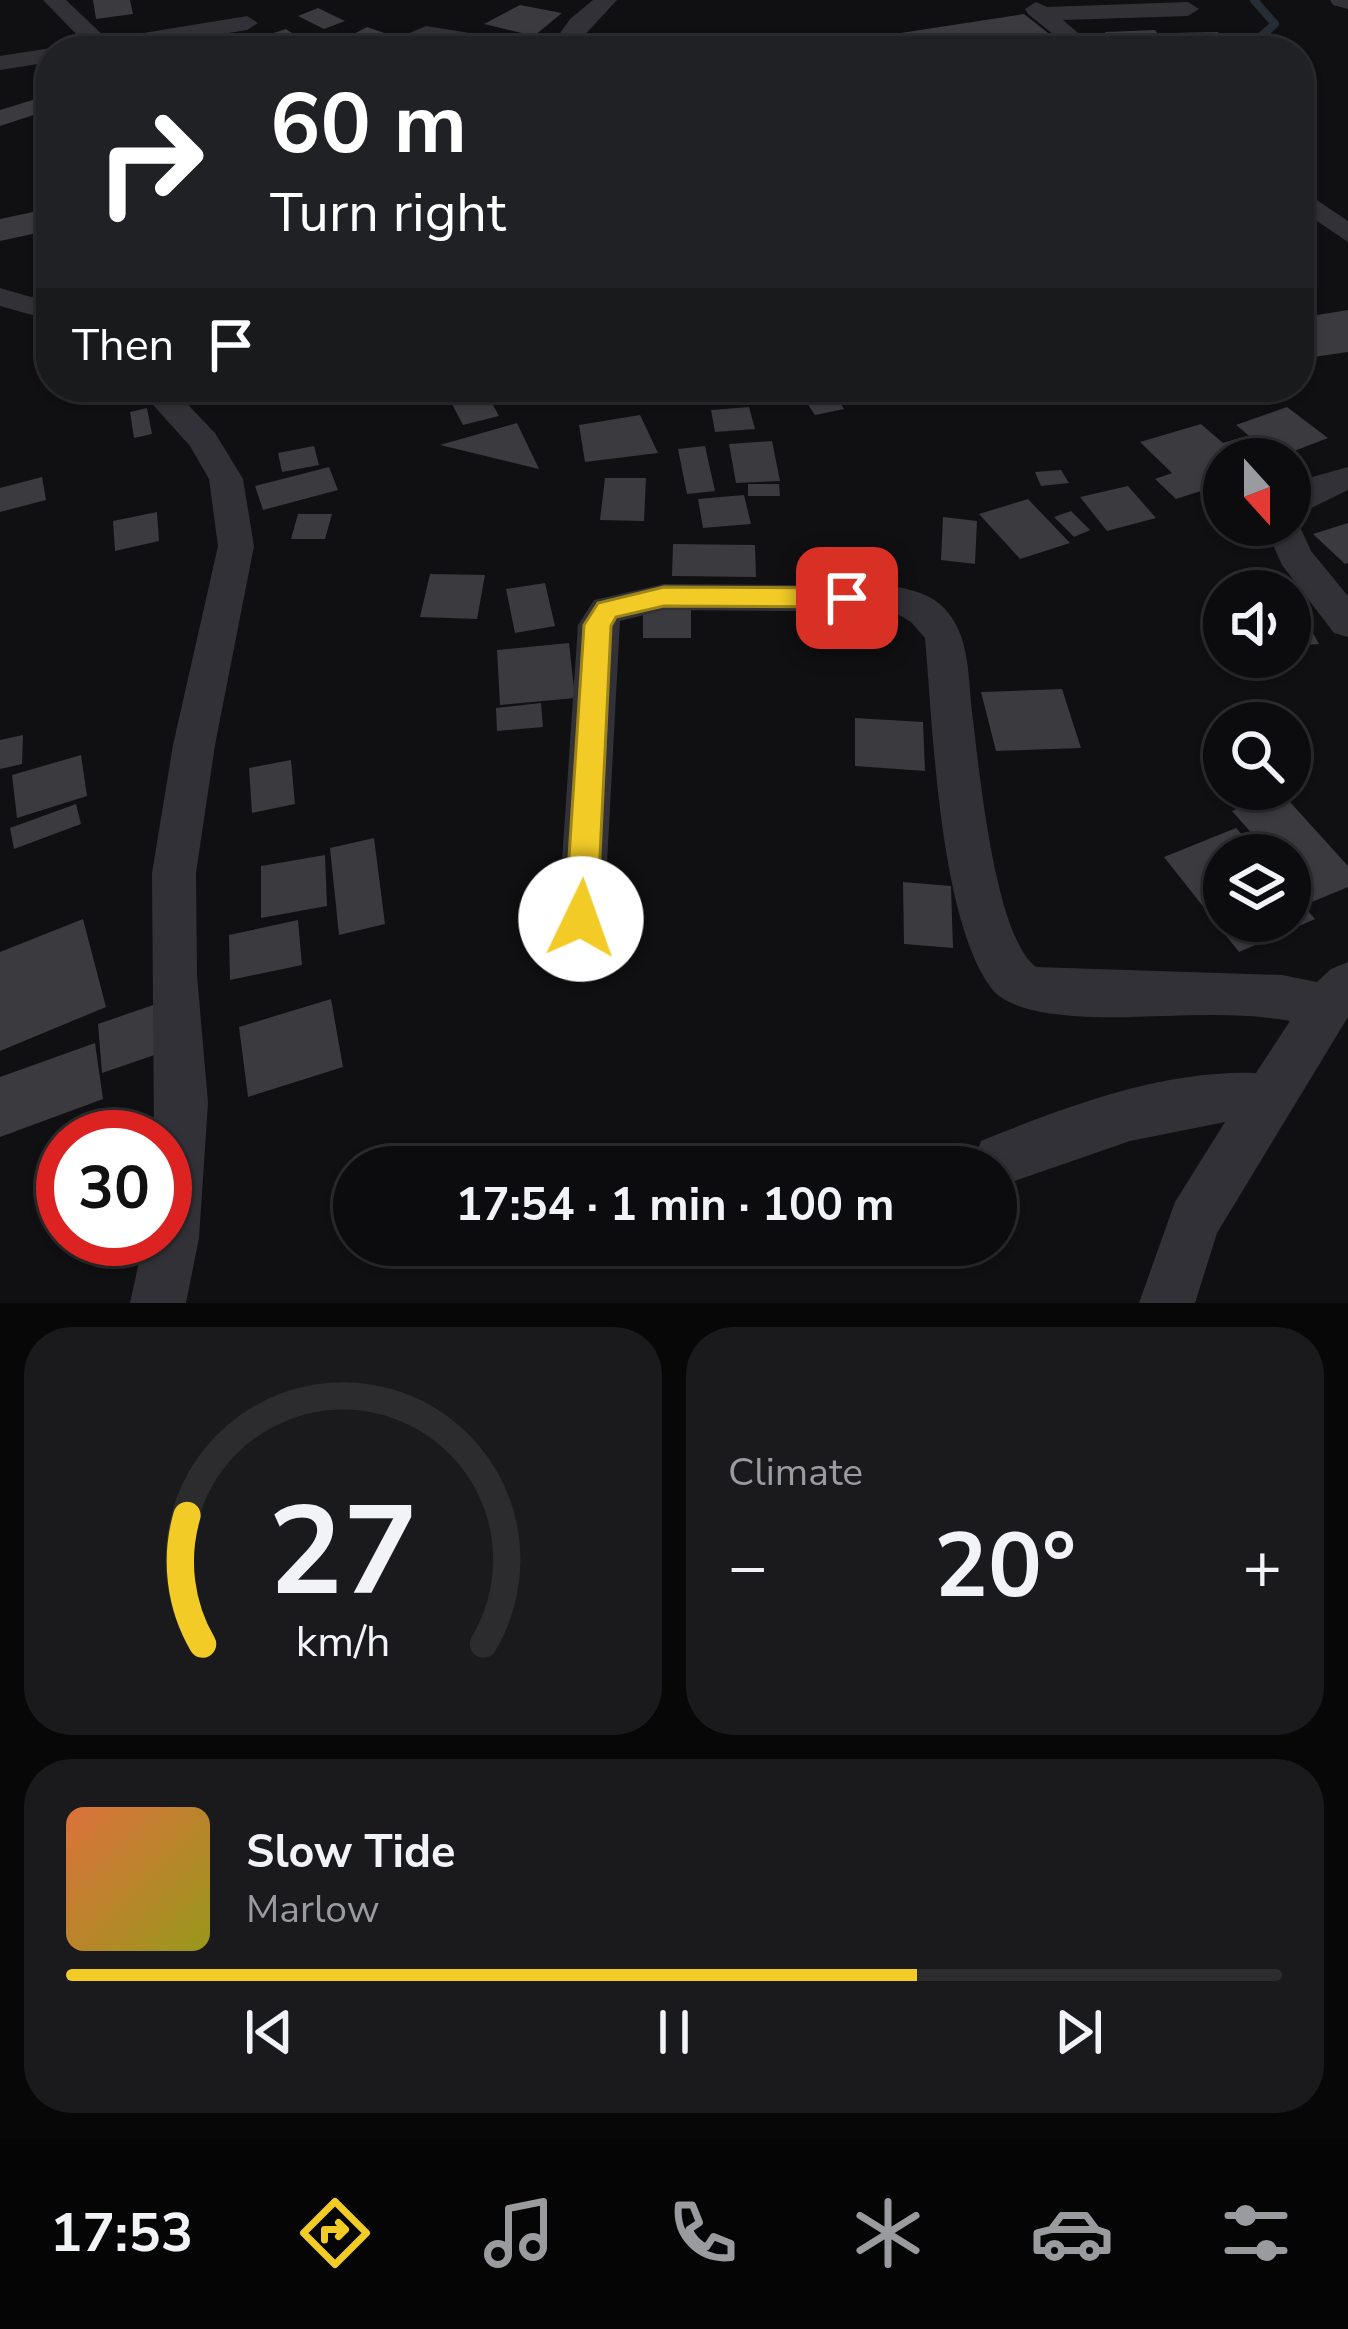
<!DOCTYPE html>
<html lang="en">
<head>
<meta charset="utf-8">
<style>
  :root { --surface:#0c0c0e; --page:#1a1a1c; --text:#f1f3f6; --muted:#9a9b9e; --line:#2c2c2e; --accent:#f2cb27 }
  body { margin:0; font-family:"Nunito Sans",sans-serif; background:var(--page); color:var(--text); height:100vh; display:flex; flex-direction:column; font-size:45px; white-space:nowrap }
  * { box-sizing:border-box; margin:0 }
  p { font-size:39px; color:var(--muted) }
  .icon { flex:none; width:66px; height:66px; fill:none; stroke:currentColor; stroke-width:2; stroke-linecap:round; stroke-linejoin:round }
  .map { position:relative; height:1303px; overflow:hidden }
  .drawer { display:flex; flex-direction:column; gap:24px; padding:24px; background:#070708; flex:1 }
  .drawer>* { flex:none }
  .banner { position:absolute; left:36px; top:36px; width:1278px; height:366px; border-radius:48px; box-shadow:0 3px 9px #0004,0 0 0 3px var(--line); background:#202124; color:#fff; overflow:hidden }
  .needle { width:78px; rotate:159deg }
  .tools { position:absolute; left:1203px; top:438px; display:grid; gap:24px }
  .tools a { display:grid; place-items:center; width:108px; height:108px; border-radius:50%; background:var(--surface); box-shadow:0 3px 9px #0004,0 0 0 3px var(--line); font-size:60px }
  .speed { position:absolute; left:36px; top:1110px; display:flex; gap:24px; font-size:60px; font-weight:700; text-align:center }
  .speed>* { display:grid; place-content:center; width:156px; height:156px; border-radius:50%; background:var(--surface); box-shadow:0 3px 9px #0004,0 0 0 3px var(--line); line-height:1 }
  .speed .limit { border:18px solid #d22; background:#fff; color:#111 }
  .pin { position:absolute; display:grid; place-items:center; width:102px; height:102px; color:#fff; margin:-51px; border-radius:24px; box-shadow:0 6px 18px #0006 }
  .me { position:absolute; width:132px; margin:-66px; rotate:3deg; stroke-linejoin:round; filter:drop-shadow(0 0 9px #0008) }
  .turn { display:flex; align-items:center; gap:42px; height:252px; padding:0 36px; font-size:54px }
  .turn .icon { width:156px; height:156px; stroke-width:2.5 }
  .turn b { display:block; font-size:84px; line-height:102px }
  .then { display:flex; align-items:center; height:114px; padding:0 36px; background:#0003; gap:24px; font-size:45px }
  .big { font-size:90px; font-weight:700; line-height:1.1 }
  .drawer .widget { flex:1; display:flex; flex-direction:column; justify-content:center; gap:18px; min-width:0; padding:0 42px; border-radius:48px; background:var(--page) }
  .drawer .dial { align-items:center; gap:0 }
  .dial svg { height:312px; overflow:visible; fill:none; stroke:var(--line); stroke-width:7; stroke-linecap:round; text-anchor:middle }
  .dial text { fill:var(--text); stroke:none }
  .song { display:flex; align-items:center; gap:36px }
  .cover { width:144px; height:144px; border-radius:18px; background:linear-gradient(135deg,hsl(20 70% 55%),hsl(60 70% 35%)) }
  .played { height:12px; border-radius:6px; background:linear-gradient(90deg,var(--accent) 70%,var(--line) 70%) }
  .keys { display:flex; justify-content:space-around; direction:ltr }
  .heat { display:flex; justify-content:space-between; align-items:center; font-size:66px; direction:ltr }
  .drawer .tiles { flex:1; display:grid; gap:24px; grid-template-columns:1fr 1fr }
  .widget:last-child { grid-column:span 2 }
  .trip { position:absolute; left:333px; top:1146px; width:684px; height:120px; border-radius:60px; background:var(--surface); box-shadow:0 3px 9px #0004,0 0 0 3px var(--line); font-weight:700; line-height:120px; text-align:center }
  .menu { display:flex; height:192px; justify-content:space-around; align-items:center; background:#050506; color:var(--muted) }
  .menu .icon { width:84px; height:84px }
  .menu .selected { color:var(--accent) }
  .menu b { font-size:54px; color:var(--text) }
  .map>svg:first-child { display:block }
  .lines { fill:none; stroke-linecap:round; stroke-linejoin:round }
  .stream { stroke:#272d35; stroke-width:8 }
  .building { fill:#3a3a3f }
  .minor { fill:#313137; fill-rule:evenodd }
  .route { fill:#f2cb27; stroke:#9d8419; stroke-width:3 }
</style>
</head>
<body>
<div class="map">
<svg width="1348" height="1303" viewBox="0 0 1348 1303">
  <rect width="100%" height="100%" fill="#101012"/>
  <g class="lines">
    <path class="stream" d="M1244,51l31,-27 -21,-24"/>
  </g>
  <path class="building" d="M93,0h37l3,14 -37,5z
    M520,5l42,8 -28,23 -50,-12z
    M318,8l27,13 -21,8 -26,-13z
    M1024,14l47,37h-174l-16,-15z
    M367,27l32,11 -30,8 -23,-8z
    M286,29l25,17 -26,5 -21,-15z
    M1155,30l11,15 -51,2 -10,-15z
    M1218,32l7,10 -46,1 -7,-10z
    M36,99l13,11 -49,16v-16z
    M33,212l4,21 -37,8v-22z
    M1348,310v42l-49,7v-41z
    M377,387h35l2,12 -34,4z
    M443,387h40l16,29 -36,9z
    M796,387h48l-11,4 11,18 -29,6z
    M868,387h74l4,14 -74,3z
    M749,407l6,22 -40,3 -4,-22z
    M1287,407l41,31 -52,20 -40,-33z
    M147,408l5,26 -18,4 -4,-26z
    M640,415l18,38 -73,9 -6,-37z
    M517,423l22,46 -99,-24z
    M1201,424l22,19 13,-4 23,20h-35v34l-13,4 -7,-7 -28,9 -21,-20 17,-6 -32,-31z
    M772,441l8,40 -44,2 -7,-39z
    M314,446l5,19 -37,7 -4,-19z
    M705,446l10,45 -28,3 -9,-45z
    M329,467l9,23 -75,20 -8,-24z
    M1061,470l8,13 -28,3 -6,-14z
    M42,477l4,23 -46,12v-24z
    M605,478h41l-2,43 -44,-1z
    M748,484h31l1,12h-32z
    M1128,486l28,32 -49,13 -27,-34z
    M744,495l7,29 -48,4 -5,-29z
    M1028,499l42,44 -50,16 -41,-45z
    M1071,511l19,19 -16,7 -20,-20z
    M157,512l2,29 -44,10 -2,-30z
    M298,514h34l-7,25h-34z
    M943,517l34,4 -2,43 -34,-4z
    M1348,523v40l-3,1 -32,-30z
    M673,544l82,1 1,32 -84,-1z
    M430,574l55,1 -8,44 -57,-2z
    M545,583l10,43 -40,7 -9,-44z
    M643,603h48v35h-48z
    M1297,604l22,40 -29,2v-41z
    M569,643l6,55 -75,7 -3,-55z
    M1062,689l19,59 -85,3 -15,-59z
    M541,703l2,24 -46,4 -1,-23z
    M855,718l68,4 2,49 -70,-5z
    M23,735l-1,29 -22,5v-29z
    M81,755l6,41 -70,22 -5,-43z
    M291,760l4,44 -43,9 -3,-45z
    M1280,791l68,75v21l-36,15 -22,-25v-22h-19l-39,-44z
    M76,804l5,20 -67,25 -4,-21z
    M1236,828l24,27h-36v66h66v-31l25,29 -76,33 -75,-95z
    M374,838l11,86 -46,11 -9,-87z
    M325,855l2,51 -66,12v-52z
    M903,882l48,4 2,62 -49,-4z
    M83,919l23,88 -106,44v-99z
    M298,920l4,45 -72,15 -1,-45z
    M331,999l12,68 -95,30 -9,-70z
    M165,1001l7,48 -70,24 -4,-49z
    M95,1043l8,56 -103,38v-60z"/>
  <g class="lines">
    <path class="minor" d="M43,0h23l41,39 140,-23 11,7 -11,7 -131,21h-53l21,-9z
      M593,0h24l-47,51h-71l-71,-11 -29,11h-32l59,-25 125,20 19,-27z
      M1330,0h18v9l-15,-4z
      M1036,2l11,5 141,-5 11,7 -11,7 -125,4 36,31h-25l-46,-37 -3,-5z
      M51,48l9,3h-9v11l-51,8v-14z
      M1299,188l49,33v21l-49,-33z
      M0,288l31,9 20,-6v19l-19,5 -32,-9z
      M137,387h34l44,46 28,46 11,67 -39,199 -19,128 1,102 11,128 -9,135 -13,65h-56l14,-64h21v-102h-11l-2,-264 21,-128 45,-199 -9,-67 -19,-33z
      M1348,467v23l-53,26 16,35 37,45v41l-14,-4 -52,-68 -18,-40h26v-36l15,-10z
      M664,584l230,2c18,4 37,8 50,22 26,27 24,68 28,104 7,54 22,224 64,255l246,8 35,7 14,-13 17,-7v55l-131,216 -22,70h-56l36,-101 50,-80 -95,19 -130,45 -4,-19h-19l-3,-7 7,-19c86,-35 182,-71 275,-68l34,-52c-81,-15 -168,5 -249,-9 -16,-3 -39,-10 -49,-23 -53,-70 -59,-262 -67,-351l-14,-16 -17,-10 -230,-2 -44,11 -16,298 -7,14 -16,6 -16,-6 -7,-14 20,-294 16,-25z"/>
  </g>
  <path class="route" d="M664,587l183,1 13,10 -13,9 -183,-1 -48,11 -5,9 -14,293 -4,10 -12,4 -11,-4 -5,-10 19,-294 14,-22z"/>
</svg>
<div class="tools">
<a><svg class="needle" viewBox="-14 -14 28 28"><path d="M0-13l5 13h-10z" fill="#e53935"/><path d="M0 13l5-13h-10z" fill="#9a9b9e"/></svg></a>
<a><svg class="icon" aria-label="sound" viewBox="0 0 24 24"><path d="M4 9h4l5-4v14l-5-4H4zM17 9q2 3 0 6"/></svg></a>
<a><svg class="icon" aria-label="search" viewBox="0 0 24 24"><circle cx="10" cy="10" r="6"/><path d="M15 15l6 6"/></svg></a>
<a><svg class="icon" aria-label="layers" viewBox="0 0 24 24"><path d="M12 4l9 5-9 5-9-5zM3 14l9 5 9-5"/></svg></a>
</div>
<div class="speed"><div class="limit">30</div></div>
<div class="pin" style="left:847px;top:598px;background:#d93025"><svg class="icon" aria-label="arrive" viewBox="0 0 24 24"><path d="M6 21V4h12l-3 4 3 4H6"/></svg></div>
<svg class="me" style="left:581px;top:919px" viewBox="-20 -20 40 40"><circle r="19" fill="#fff"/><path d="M0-13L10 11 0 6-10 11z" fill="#f2cb27"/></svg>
<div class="trip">17:54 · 1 min · 100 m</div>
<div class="banner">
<div class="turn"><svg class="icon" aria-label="right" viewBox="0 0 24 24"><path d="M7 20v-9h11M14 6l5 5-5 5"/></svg><div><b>60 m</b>Turn right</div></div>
<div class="then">Then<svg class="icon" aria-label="arrive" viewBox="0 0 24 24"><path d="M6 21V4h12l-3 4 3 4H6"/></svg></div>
</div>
</div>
<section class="drawer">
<div class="tiles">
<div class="widget dial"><svg viewBox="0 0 100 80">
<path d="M14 69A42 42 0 1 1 86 69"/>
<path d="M14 69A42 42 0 0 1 10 36" stroke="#f2cb27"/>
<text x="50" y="56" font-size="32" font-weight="700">27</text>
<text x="50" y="72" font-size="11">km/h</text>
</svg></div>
<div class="widget"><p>Climate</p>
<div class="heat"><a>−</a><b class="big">20°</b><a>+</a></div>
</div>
<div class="widget">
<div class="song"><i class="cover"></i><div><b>Slow Tide</b><p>Marlow</p></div></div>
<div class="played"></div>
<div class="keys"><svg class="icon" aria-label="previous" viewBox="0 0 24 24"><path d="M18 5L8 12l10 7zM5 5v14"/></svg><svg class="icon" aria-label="pause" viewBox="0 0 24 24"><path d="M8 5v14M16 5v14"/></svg><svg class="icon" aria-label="next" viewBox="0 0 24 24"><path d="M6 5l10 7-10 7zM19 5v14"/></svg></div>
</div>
</div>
</section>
<nav class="menu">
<b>17:53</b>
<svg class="icon selected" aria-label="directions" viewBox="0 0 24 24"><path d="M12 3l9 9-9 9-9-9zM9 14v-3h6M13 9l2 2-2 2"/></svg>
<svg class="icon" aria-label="music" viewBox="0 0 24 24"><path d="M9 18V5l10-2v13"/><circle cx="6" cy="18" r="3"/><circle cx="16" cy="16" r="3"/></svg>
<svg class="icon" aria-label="phone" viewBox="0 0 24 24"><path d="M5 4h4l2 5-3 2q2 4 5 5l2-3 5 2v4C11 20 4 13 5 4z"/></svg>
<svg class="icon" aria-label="climate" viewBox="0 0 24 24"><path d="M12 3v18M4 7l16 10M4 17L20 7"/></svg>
<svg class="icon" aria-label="car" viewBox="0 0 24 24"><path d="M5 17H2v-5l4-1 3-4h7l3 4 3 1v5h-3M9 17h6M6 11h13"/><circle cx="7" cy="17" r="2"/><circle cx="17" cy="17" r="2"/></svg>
<svg class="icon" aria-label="filters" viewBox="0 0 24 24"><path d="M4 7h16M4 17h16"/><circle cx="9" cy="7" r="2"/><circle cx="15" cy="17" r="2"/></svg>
</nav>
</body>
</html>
